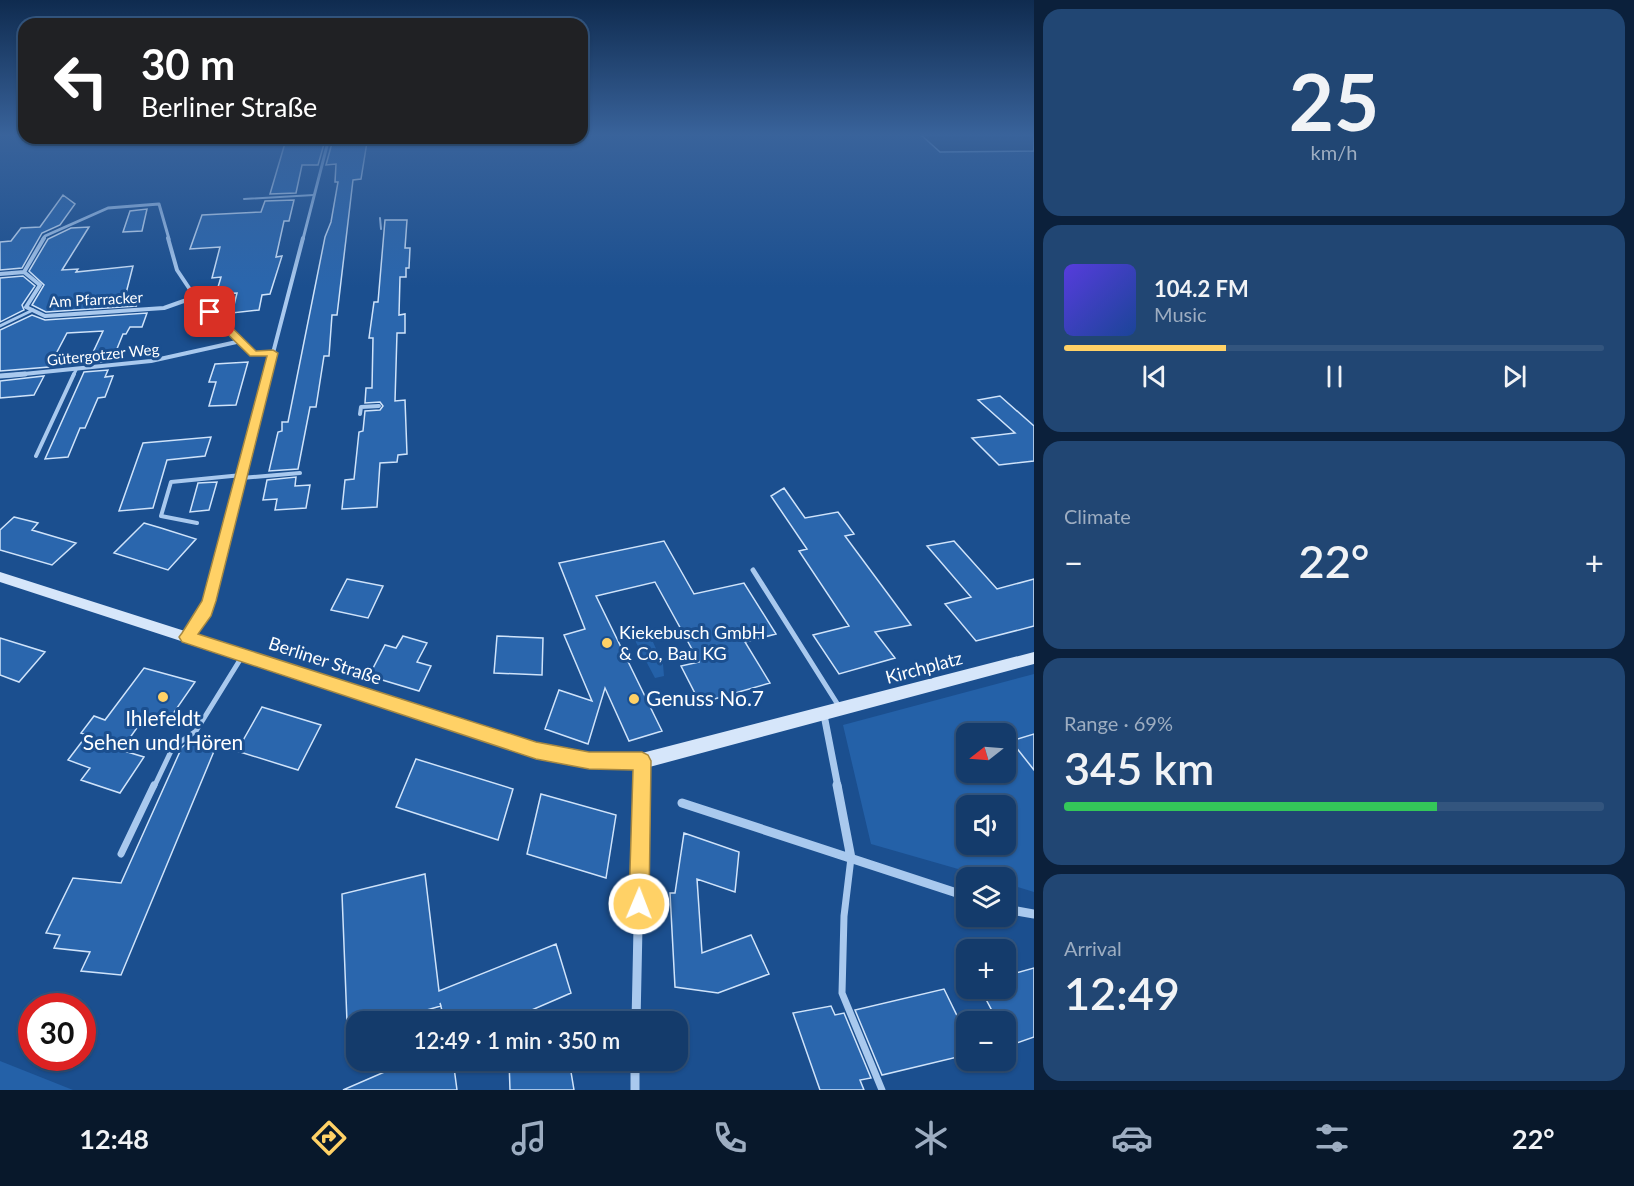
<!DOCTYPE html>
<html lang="en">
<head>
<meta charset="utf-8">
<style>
  :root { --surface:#143b6b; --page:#214673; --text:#f1f3f6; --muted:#9dadc1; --line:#33557e; --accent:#ffd166 }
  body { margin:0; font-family:Lato,sans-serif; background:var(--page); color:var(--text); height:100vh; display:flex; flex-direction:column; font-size:22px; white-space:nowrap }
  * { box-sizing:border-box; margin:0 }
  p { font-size:20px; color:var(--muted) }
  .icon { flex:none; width:33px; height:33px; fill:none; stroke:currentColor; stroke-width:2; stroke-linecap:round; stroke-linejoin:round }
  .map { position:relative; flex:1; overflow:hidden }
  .sheet { display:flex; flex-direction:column; gap:9px; padding:9px; background:#0b203b; width:600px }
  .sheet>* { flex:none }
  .hud { position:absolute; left:18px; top:18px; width:570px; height:126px; border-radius:18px; box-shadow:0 2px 4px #0004,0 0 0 2px var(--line); background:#202124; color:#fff; overflow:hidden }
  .needle { width:39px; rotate:253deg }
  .fabs { position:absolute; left:956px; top:723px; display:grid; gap:12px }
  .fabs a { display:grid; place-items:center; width:60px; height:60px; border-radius:12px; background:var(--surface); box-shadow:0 2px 4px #0004,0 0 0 2px var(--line); font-size:30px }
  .speed { position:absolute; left:18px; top:993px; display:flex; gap:12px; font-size:30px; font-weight:700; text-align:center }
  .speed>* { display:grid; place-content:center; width:78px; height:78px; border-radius:50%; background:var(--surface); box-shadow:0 2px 4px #0004,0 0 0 2px var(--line); line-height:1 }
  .speed .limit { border:9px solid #d22; background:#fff; color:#111 }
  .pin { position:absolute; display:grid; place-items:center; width:51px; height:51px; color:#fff; margin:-26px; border-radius:12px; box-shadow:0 3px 9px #0006 }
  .me { position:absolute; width:66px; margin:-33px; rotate:1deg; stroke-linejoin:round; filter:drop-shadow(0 0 4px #0008) }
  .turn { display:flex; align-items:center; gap:21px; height:126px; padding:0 24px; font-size:27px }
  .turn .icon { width:78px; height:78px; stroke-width:2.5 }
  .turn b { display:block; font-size:42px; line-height:51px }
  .big { font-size:45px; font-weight:600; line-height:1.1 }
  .sheet .widget { flex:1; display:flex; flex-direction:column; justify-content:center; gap:9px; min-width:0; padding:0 21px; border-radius:18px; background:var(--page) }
  .sheet .dial { align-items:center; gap:0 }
  .dial b { font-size:78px; line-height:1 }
  .song { display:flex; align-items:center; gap:18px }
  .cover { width:72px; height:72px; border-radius:9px; background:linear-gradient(135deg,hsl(250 70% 55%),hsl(220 70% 35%)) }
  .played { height:6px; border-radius:3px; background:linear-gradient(90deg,var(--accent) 30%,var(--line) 30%) }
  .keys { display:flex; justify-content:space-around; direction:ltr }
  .heat { display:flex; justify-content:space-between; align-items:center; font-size:33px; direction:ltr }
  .charge { height:9px; border-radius:4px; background:linear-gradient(90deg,#34c759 69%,var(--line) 0) }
  .trip { position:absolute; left:346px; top:1011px; width:342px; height:60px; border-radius:18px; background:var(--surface); box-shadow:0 2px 4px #0004,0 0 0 2px var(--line); font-weight:600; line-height:60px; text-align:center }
  .menu { display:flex; height:96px; justify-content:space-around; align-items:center; background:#08182b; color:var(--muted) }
  .menu .icon { width:42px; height:42px }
  .menu .on { color:var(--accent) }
  .menu b { font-size:27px; color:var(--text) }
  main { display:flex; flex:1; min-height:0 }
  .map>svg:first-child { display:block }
  .green { fill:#2461a8; fill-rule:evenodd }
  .water { fill:#123a6d; stroke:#9cc4f0; stroke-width:1.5 }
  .building { fill:#2a66ad; stroke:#cfe3fa; stroke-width:1.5 }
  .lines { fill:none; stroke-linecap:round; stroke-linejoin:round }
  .lane-far4 { stroke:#a9c9ee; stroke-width:2 }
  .lane-far3 { stroke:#a9c9ee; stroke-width:3 }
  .lane-far2 { stroke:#a9c9ee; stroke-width:4 }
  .lane-far1 { stroke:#a9c9ee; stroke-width:5 }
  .lane { stroke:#a9c9ee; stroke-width:7 }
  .street-far4 { stroke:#a9c9ee; stroke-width:3 }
  .street-far3 { stroke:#a9c9ee; stroke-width:4 }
  .street-far2 { stroke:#a9c9ee; stroke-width:5 }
  .street-far1 { stroke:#a9c9ee; stroke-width:7 }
  .street { stroke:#a9c9ee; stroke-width:9 }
  .secondary { fill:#d6e6fa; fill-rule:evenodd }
  .route { fill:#ffd166; stroke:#a68842; stroke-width:1.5 }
  .poi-dot { fill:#ffd166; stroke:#1b4f8f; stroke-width:2 }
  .labels { text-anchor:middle; stroke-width:6; stroke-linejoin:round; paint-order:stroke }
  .far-street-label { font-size:15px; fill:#fff; stroke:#1b4f8f }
  .poi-label { font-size:18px; fill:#fff; stroke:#1b4f8f; text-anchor:start }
  .street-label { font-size:18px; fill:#fff; stroke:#1b4f8f }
  .near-poi-label { font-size:21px; fill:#fff; stroke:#1b4f8f; text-anchor:start }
</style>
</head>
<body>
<main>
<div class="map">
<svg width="1034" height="1090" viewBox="0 0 1034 1090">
  <rect width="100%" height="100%" fill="#1b4f8f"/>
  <path class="green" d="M644,628l4,3 15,33 1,12 -9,2 -24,-45 5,-4z
    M1034,674v218l-29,-9v-5l-19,-1 -115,-33 -28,-119zM966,734h39v38h-39zM966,806h39v38h-39z
    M0,1061l73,29h-73z"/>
  <path class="water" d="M920,134h114v17l-94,1z"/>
  <path class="building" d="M292,138h16l-1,6h17l-6,21h-16l-6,28 -26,1 15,-51h5z
    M367,142l-6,37 -8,1 -16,135h-5l-3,41h-5l-8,51h-6l-12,62 -29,2 9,-39 4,-1v-9h6l37,-185 6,-15 7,-40h-3l1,-18 -10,1 6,-22z
    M63,195l12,9 -15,21 -18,8 -20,35 -22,2v-28l11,-1 10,-13 19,-1z
    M294,200l-5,21h-5l-8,36 6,-1 -12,38 -8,1 -3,15 -27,3 5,-20 -21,1 5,-17 -9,1 8,-31 -30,2 12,-34 59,-3 4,-11z
    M147,209l-5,22 -19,1 7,-21z
    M385,220h22l-2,28h5l-1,20h-3v9h-6l-1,38 6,-1v19h-8l-2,68 10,-1 2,54 -9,1 -1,7 -17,1 -3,44 -35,2 3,-29 9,-1 5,-47 4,-1 2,-20 15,-1 3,-4 -3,-4 -15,1 1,-15h6l1,-50h-4l5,-36h4z
    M89,227l-27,43 16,-1 -2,3 57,-6 -9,35 13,5 -91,6 -14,-7 12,-20 -15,-14 19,-32 23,-11z
    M23,276l12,10 -13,19 2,5 -24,12v-44z
    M147,313l-5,14h-12l-4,7h-3l-11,27 -24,2 15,-32 -36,2 -18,34 -49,4v-41l32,-15 13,5z
    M248,362l-12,43 -27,1 7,-24h-7l6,-18z
    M108,370l-3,7 8,-1 -8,21 -7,1 -13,30h-5l-12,29 -23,2 39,-87z
    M44,376l-10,19 -34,3v-17z
    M1000,396l34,30v35l-35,4 -27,-27 43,-5 -37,-33z
    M211,437l-6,19 -38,4 -14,48 -34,3 24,-68z
    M296,477l-1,9 15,-1 -4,23 -31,2 2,-11 -14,1 4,-20z
    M217,482l-8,28 -19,2 8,-29z
    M784,488l21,30 33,-6 16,22 -9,2 66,89 -36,7 20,26 -56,16 -26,-39 36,-9 -50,-75 8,-2 -36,-53z
    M14,517l24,6 -6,7 44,13 -24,22 -52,-15v-20z
    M144,523l17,5 35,11 -28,31 -54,-17z
    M664,541l30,53 50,-11 32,51 -31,8 25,41 -70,20 -19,-37 18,-4 -44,-80 -59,14 66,135 -33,10 -24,-53 -17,56 -43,-15 14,-39 33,11 -28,-66 21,-6 -26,-66z
    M954,541l43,48 37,-10v47l-58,15 -31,-37 26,-7 -44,-51z
    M347,579l36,7 -15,32 -37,-8z
    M403,636l24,7 -10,19 14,4 -12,25 -50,-15 16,-31 11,3z
    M497,636l46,2 -1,37 -48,-2z
    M0,638l45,14 -26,30 -19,-7z
    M144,668l51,14 -29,42 -22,-6 -23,32 23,7 -24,36 -39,-13 9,-12 -22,-8 19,-25 -6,-2 13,-17 11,4z
    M262,707l59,18 -23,45 -61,-19z
    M1034,734v36l-23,-29z
    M190,741l27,3 -96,231 -40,-4 9,-19 -36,-4 6,-13 -14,-2 27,-55 48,5 61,-136z
    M416,759l97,30 -15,51 -102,-33z
    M541,794l75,21 -10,63 -79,-24z
    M684,833l55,19 -4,40 -38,-13 5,74 49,-18 18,39 -51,19 -43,-6 -5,-94h5z
    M425,874l14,117 117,-47 15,49 -67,29h-59l-5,-19 1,3 -57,16h-37l-5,-128z
    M1034,968v69l-23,8 -6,-12v-11h-7l-18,-34h25v-12z
    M944,989l22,45v21l-84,20 -27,-65z
    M831,1006l4,9 9,-2 27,65 -11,2 4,10h-44l-27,-77z
    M412,1060h41l4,30h-114z
    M509,1060h60l5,30h-64z"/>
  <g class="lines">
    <path class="lane-far4" d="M244,199l70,-4
      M380,218l1,11"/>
    <path class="lane-far3" d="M0,326l33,-16
      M73,376l3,-6"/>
    <path class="lane-far2" d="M360,414l1,-7 18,-1
      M36,456l38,-82
      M241,478l59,-5
      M197,523l-36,-7 10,-34 71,-7"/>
    <path class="lane-far1" d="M753,570l87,138
      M154,787l19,-40 23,-16 47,-76"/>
    <path class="lane" d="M121,854l33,-69
      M851,858l-7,58 -2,77 40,97"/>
    <path class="street-far4" d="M43,239l2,-3 63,-28 51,-4 10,35
      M303,239l26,-101"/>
    <path class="street-far3" d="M44,238l-20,34 16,13 -14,22 19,9 119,-8 31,-11
      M168,238l9,32 18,27
      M0,274l24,-2
      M195,297l58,57 20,-1
      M4,376l147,-15 90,-20
      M267,376l36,-138"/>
    <path class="street-far2" d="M0,376l25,-2
      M221,554l47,-180"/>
    <path class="street-far1" d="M187,637l18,-25 17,-60
      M824,715l14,72
      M641,787l1,-26"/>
    <path class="street" d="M837,785l14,73
      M682,803l284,93
      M1005,909l29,5
      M636,1022l5,-237
      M635,1060v30"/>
    <path class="secondary" d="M0,572l536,171 53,10h53l392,-101v12l-392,105h-53l-53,-12 -536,-175z"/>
  </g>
  <linearGradient id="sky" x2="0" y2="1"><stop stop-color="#0f2b4f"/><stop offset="0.47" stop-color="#39639b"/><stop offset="1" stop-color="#39639b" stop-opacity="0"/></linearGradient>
  <rect width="1034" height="287" fill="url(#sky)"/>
  <path class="route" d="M207,310h7l42,41 17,-1 5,3 -62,248 -5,15 -13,18 338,108 53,10h53l6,3 3,6 -2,143 -3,7 -7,3 -7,-3 -3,-7 4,-134 -44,-1 -53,-10 -354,-117 -3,-5 3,-4 20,-32 65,-245h-17l-43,-42z"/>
  <g class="poi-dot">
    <circle cx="607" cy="643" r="6"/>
    <circle cx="163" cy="697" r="6"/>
    <circle cx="634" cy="699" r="6"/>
  </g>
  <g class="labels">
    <g class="far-street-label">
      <text transform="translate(96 300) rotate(-3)" y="5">Am Pfarracker</text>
      <text transform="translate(103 355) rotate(-6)" y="5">Gütergotzer Weg</text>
    </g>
    <g class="poi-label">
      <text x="619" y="639">Kiekebusch GmbH<tspan x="619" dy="21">&amp; Co, Bau KG</tspan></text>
    </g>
    <g class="street-label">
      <text transform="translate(325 661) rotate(18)" y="6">Berliner Straße</text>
      <text transform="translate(924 668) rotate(-15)" y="6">Kirchplatz</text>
    </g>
    <g class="near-poi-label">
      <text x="646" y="706">Genuss No.7</text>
      <text x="163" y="726" text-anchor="middle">Ihlefeldt<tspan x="163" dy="24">Sehen und Hören</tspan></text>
    </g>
  </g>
</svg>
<div class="fabs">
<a><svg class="needle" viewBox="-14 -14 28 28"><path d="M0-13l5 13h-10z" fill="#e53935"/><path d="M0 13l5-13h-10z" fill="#9dadc1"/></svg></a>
<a><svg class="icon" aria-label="sound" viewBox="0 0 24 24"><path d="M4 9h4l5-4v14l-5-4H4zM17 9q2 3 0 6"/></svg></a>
<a><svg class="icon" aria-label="layers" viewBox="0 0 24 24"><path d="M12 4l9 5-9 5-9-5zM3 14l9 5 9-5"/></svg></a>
<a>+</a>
<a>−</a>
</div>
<div class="speed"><div class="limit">30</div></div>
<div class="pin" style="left:210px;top:312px;background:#d93025"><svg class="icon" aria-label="arrive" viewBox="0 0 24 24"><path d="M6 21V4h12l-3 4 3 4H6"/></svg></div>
<svg class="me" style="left:639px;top:904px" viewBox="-20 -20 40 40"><circle r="17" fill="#ffd166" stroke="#fff" stroke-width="3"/><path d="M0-11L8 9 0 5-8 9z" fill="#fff"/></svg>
<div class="trip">12:49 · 1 min · 350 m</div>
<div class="hud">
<div class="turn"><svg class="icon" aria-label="left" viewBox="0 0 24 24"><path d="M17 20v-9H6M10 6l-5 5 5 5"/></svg><div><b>30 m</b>Berliner Straße</div></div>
</div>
</div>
<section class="sheet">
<div class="widget dial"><b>25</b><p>km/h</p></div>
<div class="widget">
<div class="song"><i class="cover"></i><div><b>104.2 FM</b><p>Music</p></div></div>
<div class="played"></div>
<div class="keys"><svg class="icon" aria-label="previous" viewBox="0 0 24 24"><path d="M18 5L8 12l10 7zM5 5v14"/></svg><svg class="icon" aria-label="pause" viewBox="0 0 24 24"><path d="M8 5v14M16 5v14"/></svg><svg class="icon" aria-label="next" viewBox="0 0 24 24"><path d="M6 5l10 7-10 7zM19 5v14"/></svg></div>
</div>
<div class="widget"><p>Climate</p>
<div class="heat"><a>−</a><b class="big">22°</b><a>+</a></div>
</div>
<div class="widget"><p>Range · 69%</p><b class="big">345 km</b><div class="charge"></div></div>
<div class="widget"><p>Arrival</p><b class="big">12:49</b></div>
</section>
</main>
<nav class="menu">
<b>12:48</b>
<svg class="icon on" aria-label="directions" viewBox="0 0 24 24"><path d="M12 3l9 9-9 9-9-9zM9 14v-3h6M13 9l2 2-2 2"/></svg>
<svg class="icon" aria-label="music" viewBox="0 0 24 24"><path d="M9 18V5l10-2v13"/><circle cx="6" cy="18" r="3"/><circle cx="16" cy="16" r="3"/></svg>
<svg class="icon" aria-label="phone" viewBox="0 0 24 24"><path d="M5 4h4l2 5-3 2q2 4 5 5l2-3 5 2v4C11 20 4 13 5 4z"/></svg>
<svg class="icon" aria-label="climate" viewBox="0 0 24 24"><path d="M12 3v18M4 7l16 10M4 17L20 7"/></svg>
<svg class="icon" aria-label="car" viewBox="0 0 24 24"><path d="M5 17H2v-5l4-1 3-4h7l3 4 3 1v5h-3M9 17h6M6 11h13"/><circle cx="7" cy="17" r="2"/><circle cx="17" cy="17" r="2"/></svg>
<svg class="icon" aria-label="filters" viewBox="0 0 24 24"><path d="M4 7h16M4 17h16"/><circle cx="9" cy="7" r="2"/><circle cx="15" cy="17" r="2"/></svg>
<b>22°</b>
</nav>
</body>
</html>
